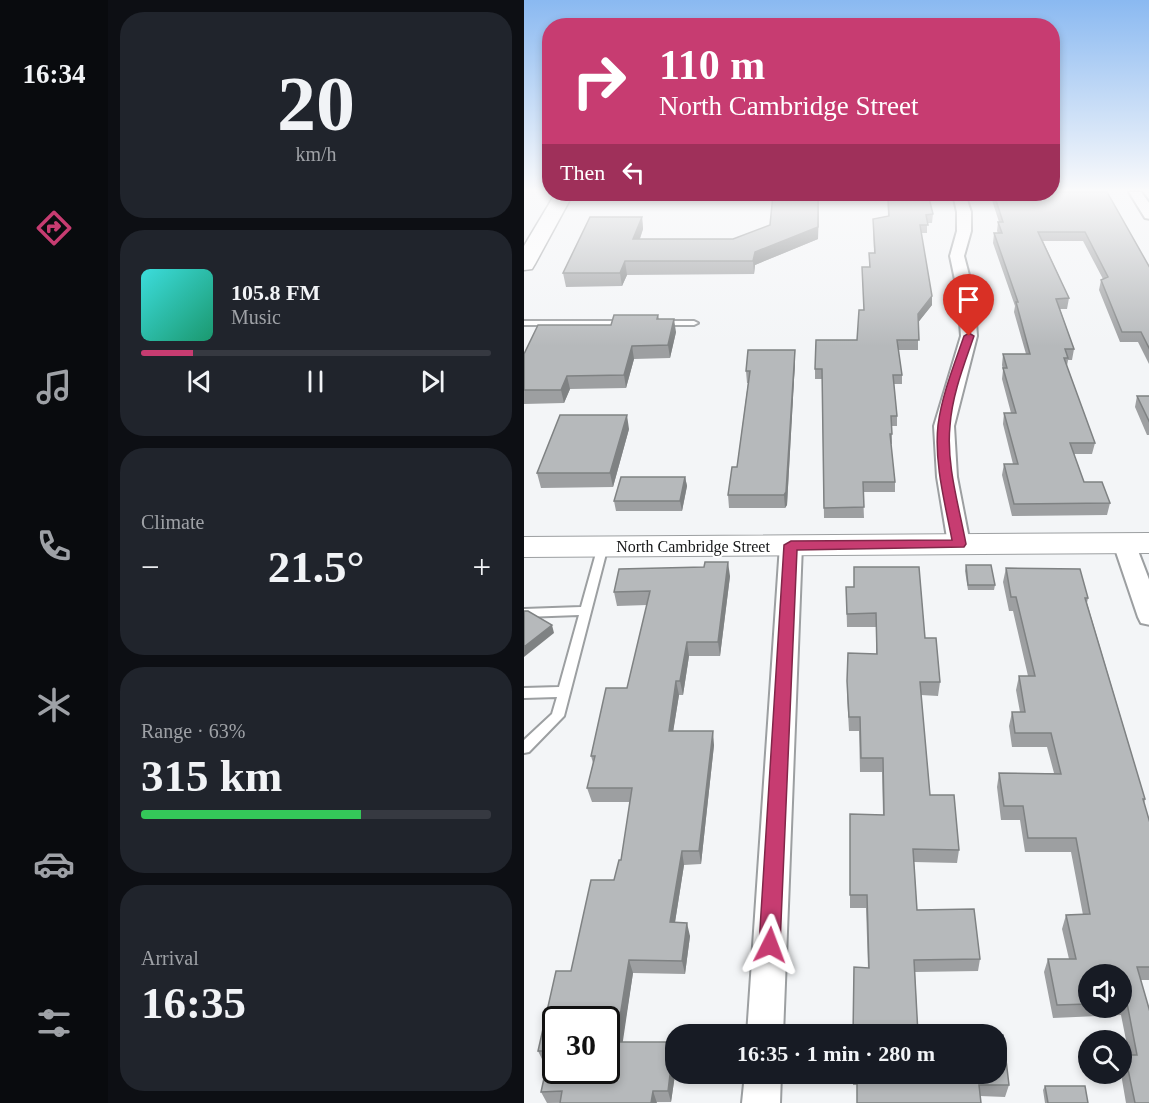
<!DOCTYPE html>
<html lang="en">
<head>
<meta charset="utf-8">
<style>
  :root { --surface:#171b24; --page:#20242c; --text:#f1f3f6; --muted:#9ea1a6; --line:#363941; --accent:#c73c71 }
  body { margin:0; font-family:Georgia,serif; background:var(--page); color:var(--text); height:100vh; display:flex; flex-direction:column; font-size:22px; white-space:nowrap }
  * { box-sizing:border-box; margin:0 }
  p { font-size:20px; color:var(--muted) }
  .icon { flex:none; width:33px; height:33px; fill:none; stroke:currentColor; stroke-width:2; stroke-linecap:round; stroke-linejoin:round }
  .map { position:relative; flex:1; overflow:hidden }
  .details { display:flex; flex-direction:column; gap:12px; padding:12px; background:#0d0f14; width:416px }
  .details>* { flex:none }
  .banner { position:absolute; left:18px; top:18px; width:518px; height:183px; border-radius:24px; box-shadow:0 3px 9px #0003; background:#c73c71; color:#fff; overflow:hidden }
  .controls { position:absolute; left:554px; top:964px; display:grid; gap:12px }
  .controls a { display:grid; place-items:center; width:54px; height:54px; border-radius:50%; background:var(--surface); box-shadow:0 3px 9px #0003; font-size:30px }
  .speed { position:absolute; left:18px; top:1006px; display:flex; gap:12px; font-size:30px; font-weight:700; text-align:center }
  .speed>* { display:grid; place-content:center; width:78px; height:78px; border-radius:50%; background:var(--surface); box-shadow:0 3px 9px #0003; line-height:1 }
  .speed .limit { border:3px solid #111; border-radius:9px; background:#fff; color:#111 }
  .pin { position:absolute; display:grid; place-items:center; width:51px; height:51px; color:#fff; margin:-62px -26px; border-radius:50% 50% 50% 0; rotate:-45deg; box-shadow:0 0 6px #0007 }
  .pin .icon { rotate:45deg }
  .me { position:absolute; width:66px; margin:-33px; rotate:3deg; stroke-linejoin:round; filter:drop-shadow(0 0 4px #0008) }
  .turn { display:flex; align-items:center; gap:21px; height:126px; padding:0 18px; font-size:27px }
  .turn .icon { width:78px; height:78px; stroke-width:2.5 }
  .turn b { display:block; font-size:42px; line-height:51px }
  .then { display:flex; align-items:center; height:57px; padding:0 18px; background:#0003; gap:12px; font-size:22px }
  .big { font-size:45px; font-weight:700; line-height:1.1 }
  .details .widget { flex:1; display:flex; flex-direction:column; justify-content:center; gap:9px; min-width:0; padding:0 21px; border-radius:24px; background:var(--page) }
  .details .dial { align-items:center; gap:0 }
  .dial b { font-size:78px; line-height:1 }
  .song { display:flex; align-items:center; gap:18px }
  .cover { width:72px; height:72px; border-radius:9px; background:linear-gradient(135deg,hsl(180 70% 55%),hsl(160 70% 35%)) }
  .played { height:6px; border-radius:3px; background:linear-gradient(90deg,var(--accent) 15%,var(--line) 15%) }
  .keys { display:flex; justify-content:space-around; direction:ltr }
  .heat { display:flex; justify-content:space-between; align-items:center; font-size:33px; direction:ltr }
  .charge { height:9px; border-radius:4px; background:linear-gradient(90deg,#34c759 63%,var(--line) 0) }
  .trip { position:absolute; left:141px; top:1024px; width:342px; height:60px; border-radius:24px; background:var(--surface); box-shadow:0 3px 9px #0003; font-weight:700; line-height:60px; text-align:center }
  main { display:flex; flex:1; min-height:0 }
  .dock { display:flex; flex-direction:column; width:108px; justify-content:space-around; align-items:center; background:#090b0e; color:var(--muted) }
  .dock .icon { width:42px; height:42px }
  .dock .selected { color:var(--accent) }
  .dock b { font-size:27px; color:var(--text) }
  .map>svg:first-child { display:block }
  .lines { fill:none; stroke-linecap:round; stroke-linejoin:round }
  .lane-casing { stroke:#9c9fa1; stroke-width:4 }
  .street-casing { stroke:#9c9fa1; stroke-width:4 }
  .secondary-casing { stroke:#9c9fa1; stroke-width:2 }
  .primary-casing { stroke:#9c9fa1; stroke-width:3 }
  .lane { fill:#fff; fill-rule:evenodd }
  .street { fill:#fff; fill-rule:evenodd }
  .secondary { fill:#fff; fill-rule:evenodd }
  .primary { fill:#fff; fill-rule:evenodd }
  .wall { fill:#9d9fa1; fill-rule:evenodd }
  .shaded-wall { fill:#7f8283 }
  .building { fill:#b6b9bb; stroke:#7f8283; stroke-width:1.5; fill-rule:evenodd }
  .route { fill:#c73c71; stroke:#812749; stroke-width:1.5 }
  .labels { text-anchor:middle; stroke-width:4.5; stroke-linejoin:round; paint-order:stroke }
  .street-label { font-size:16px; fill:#171819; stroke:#fff }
</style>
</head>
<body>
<main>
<nav class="dock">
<b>16:34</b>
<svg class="icon selected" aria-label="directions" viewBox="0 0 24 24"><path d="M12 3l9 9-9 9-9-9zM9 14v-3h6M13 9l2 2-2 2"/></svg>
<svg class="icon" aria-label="music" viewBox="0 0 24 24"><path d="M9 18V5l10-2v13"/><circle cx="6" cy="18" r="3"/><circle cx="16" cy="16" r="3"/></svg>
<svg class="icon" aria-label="phone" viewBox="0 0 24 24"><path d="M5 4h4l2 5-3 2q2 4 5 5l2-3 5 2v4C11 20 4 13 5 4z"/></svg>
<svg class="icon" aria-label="climate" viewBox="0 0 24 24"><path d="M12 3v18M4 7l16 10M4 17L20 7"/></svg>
<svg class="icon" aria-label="car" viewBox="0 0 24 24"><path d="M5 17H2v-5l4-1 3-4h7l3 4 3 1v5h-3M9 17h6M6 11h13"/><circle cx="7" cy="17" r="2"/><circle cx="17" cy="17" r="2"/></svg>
<svg class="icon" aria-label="filters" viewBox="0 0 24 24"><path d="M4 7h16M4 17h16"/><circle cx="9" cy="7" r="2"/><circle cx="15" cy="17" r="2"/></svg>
</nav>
<section class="details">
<div class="widget dial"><b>20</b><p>km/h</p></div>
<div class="widget">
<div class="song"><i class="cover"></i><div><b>105.8 FM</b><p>Music</p></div></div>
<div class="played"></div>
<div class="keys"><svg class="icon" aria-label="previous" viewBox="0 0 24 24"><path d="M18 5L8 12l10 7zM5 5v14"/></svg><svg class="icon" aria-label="pause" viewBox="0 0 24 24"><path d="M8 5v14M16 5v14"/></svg><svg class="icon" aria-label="next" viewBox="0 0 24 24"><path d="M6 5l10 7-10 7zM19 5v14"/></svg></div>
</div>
<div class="widget"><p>Climate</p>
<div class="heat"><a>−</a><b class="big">21.5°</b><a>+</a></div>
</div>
<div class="widget"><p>Range · 63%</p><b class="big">315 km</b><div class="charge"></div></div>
<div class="widget"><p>Arrival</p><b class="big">16:35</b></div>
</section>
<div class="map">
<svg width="626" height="1103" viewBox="0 0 626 1103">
  <rect width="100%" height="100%" fill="#f3f5f7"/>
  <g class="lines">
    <defs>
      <path id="lane" d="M0,321h102l4,2 -4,2h-102z
        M135,321h35l4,2 -4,2h-35z
        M79,543l5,3 -44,170 -35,36 -5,1v-13l28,-26 5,-17 -33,1v-10l35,-1 20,-72 -55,2v-8l57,-2 17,-61z"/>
      <path id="street" d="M605,192h12l9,12v15l-5,-1z
        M429,194h12l6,18v19l-7,25 10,38 3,42 -23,90 3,51 13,67 -3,5 -8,2 -8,-2 -3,-5 -11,-67 -3,-51 27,-90 -3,-42 -8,-38 7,-25v-19z
        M600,536l8,2 3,5 15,39v43l-9,-2 -3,-6 -25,-74 3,-5z
        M267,538l8,2 3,5 -19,490h-36l33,-490 3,-5z
        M221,1074h36l-1,29h-38z"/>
      <path id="secondary" d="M626,533v20l-626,4v-20z"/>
      <path id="primary" d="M31,194h18l-38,70 -3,5 -8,1v-24z"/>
    </defs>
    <use href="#lane" class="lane-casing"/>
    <use href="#street" class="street-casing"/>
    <use href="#secondary" class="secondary-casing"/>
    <use href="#primary" class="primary-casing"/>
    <use href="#lane" class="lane"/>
    <use href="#street" class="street"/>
    <use href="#secondary" class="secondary"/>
    <use href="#primary" class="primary"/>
  </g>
  <path class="wall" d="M295,194l-1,45 -63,26 -1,9 -127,1 -5,11 -56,1 -3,-14 79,-56 1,12 -3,10h93l37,-14z
    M363,194h41l5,20 -1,9h-5v10h-6l11,72 -14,17v28h-20l4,25v9h-8l3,32v10h-5v18h-1l4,38v10h-32l1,26h-40l-2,-139h-7v-10l42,-29 7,-30 -2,-43h7v-14h5l-1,-34 15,-3z
    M466,194h62l98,74v98l-12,-24h-18l-21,-52 2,-10 2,-1 -20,-38h-40l26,57 -2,11h-7l14,40 -2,11h-4l-1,6 28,77 -3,11h-18l10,28 26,21 -3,12 -95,1 -10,-41 2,-11h9l-10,-40 1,-11h7l-9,-34 1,-9 -1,-5 1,-11h23l-12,-42 1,-6 -22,-63 1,-10h4l-1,-2 1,-9h1z
    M134,315l1,4 17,13 -6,26 -36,1 -8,29 -56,1 -6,14 -40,1v-50l87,-29z
    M271,350v12l-8,143 -2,3h-56l-1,-13 9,-28 11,-84h-1l-1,-12z
    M613,396h13v39h-3l-12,-28z
    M105,429l-16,58 -72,1 -4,-15z
    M161,477l2,9 -5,25h-66l-2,-10z
    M442,565l29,20 -1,5h-26l-3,-19z
    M330,567h65l6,71h11l4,44 -2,14 -17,-1 9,100h24l5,55 -2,13 -43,-1 3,48 57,-1 6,50 -2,12 -63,1 3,62 85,1 6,50 -4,12 -25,-1 1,7h-124v-18h-4v-11h143v-39h-143l1,-68 14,1 -2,-60h-16v-94l33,1 -1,-43h-22l-1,-41h-10l-2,-36 1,-42 28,1v-27h-29l-1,-40h8z
    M482,568l82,30 -1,5 58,196 -1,4 6,20v157h-10l10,123h-24l-5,-29v-11l4,-8h4l-8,-40 -68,3 -9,-46 4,-13h21l-7,-30 4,-14h17l-12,-63h-46l-5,-32h-19l-4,-33 2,-14h55l-7,-26h-35l-3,-21 3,-14h8l-4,-22 3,-14h9l-15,-65h-4l-6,-29zM564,975h33v33h-33z
    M206,576l-10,80h-31l-6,39h-4l-6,36 41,14 -13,119 -17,1 -9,57 15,14 -5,38 -52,-1 -11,69h52l2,6v20l-5,34 -124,1 -6,-11 6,-29h-3l-6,-12 33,-80 43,-91 7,-20 9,-58h-38l-5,-14 6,-25 -2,-7 36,-68 20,-83 -30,1 -3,-14z
    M521,1086l43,17h-43l-2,-13z"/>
  <path class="shaded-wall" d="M295,194l-1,45 -63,26 -1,9 -1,-13 2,-9z
    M118,217l1,12 -8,23 -2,-13z
    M101,261l2,14 -5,11 -2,-13z
    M408,296v9l-15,19 1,-10z
    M150,319l2,13 -6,26 -2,-13z
    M108,346l2,13 -8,29 -2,-13z
    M271,350v12l-8,143 -2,3 -1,-13z
    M43,376l3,13 -6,14 -3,-13z
    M103,415l2,14 -16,58 -3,-14z
    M161,477l2,9 -5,25 -2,-10z
    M204,562l2,14 -10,80 -2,-14z
    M28,625l2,8 -30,24v-10z
    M163,642l2,14 -6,39 -3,-14z
    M152,681l3,14 -8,50 -2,-14z
    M189,731l1,14 -13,119 -2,-13z
    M158,851l2,14 -11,70 -3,-13z
    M163,923l3,13 -5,38 -3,-13z
    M105,960l4,13 -12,81 -5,-12z
    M150,1042l2,6v20l-5,34 -3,-11z
    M129,1091l4,12h-6z"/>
  <path class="building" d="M528,192h55l43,76v82l-9,-18h-19l-21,-52 7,-3 -23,-45h-47l31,66 -13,1 18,50h-9l3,9h-4l31,85h-25l14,39h18l8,21 -96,1 -10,-40h14l-14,-51h12l-13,-45h4l-4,-14h27l-14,-52h2l-24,-69h8l-4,-11h5l-9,-28h58z
    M249,194h45v33l-63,25 -2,9h-128l-5,12h-57l27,-56h52l-9,22h100l37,-14z
    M364,194h40l5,20 -7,1 2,10h-8l12,71 -14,18 1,26h-22l5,35h-9l4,41h-6l1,18h-2l5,48h-32l1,25 -40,1 -2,-139h-7l1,-29h41l2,-30h5l-2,-43h8l-1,-14h6l-2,-34 16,-3z
    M90,315h44l-1,4h17l-6,26 -36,1 -8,29 -57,1 -6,14h-37v-36l14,-29h73z
    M224,350h47l-9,142 -2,3h-56l4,-28h5l13,-96h-4z
    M613,396h13v27z
    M36,415h67l-17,58h-73z
    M97,477h64l-5,24h-66z
    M181,562h23l-10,80h-31l-7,39h-4l-7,50h44l-14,120h-17l-12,71 17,1 -5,38 -53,-1 -13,82h58l-6,49h-15l-2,12h-91l2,-12 -21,1 9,-41h-12l18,-80h15l20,-91h23l5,-20h2l11,-72h-45l8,-32h-4l15,-68h21l23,-97 -36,1 5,-23 85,-2zM32,1020h50v51h-50z
    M442,565h25l4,20h-27z
    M330,567h65l6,71h11l4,44h-20l10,113h24l5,55 -46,-1 4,61 57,-1 6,50 -66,1 4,74 85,1 6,50h-30l2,18h-124v-29h139v-39h-143l1,-68 15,1 -2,-73h-17v-81l34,1 -1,-57h-22l-1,-41h-11l-2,-36 1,-28 29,1 -1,-41 -29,1 -1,-27h8z
    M482,568l74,1 8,29h-3l60,201h-2l7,24v144h-13l13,45v91h-15l-10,-48h12l-10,-52h-6v-28h-33v29l-31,1 -9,-46h28l-10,-44 24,-1 -14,-76h-48l-5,-32h-19l-5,-33 62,1 -10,-41h-36l-3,-21h13l-6,-36h16l-19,-79h-5z
    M0,611h4l24,14 -28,22z
    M521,1086h40l3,17h-40z"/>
  <linearGradient id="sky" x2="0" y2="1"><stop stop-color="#8ab9f1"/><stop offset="0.55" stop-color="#fafafb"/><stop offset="1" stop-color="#fafafb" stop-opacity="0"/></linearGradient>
  <rect width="626" height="346" fill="url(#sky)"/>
  <path class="route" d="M445,333l5,3c-10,29 -22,59 -24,90 -4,38 9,80 16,118l-2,3 -167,3 -17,395 -3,7 -7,2 -8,-2 -3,-7 25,-400 7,-4 161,-1c-7,-37 -18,-77 -14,-115 4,-30 16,-60 26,-89z"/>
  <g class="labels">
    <g class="street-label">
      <text x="169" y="552">North Cambridge Street</text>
    </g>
  </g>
</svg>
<div class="controls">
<a><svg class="icon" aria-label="sound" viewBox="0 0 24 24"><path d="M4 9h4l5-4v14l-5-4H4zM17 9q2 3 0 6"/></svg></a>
<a><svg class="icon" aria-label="search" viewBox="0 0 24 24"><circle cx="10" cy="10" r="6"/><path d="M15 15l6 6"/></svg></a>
</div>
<div class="speed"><div class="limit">30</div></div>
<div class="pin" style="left:445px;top:336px;background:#d93025"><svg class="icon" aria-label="arrive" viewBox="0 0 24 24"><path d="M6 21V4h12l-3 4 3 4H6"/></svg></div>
<svg class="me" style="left:246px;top:945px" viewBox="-20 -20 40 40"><path d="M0-17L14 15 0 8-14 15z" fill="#c73c71" stroke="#fff" stroke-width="4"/></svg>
<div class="trip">16:35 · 1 min · 280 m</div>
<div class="banner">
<div class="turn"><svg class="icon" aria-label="right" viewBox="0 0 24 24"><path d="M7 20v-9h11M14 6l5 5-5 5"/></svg><div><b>110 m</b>North Cambridge Street</div></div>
<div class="then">Then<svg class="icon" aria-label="left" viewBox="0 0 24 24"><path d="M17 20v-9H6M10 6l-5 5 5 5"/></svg></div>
</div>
</div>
</main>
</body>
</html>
